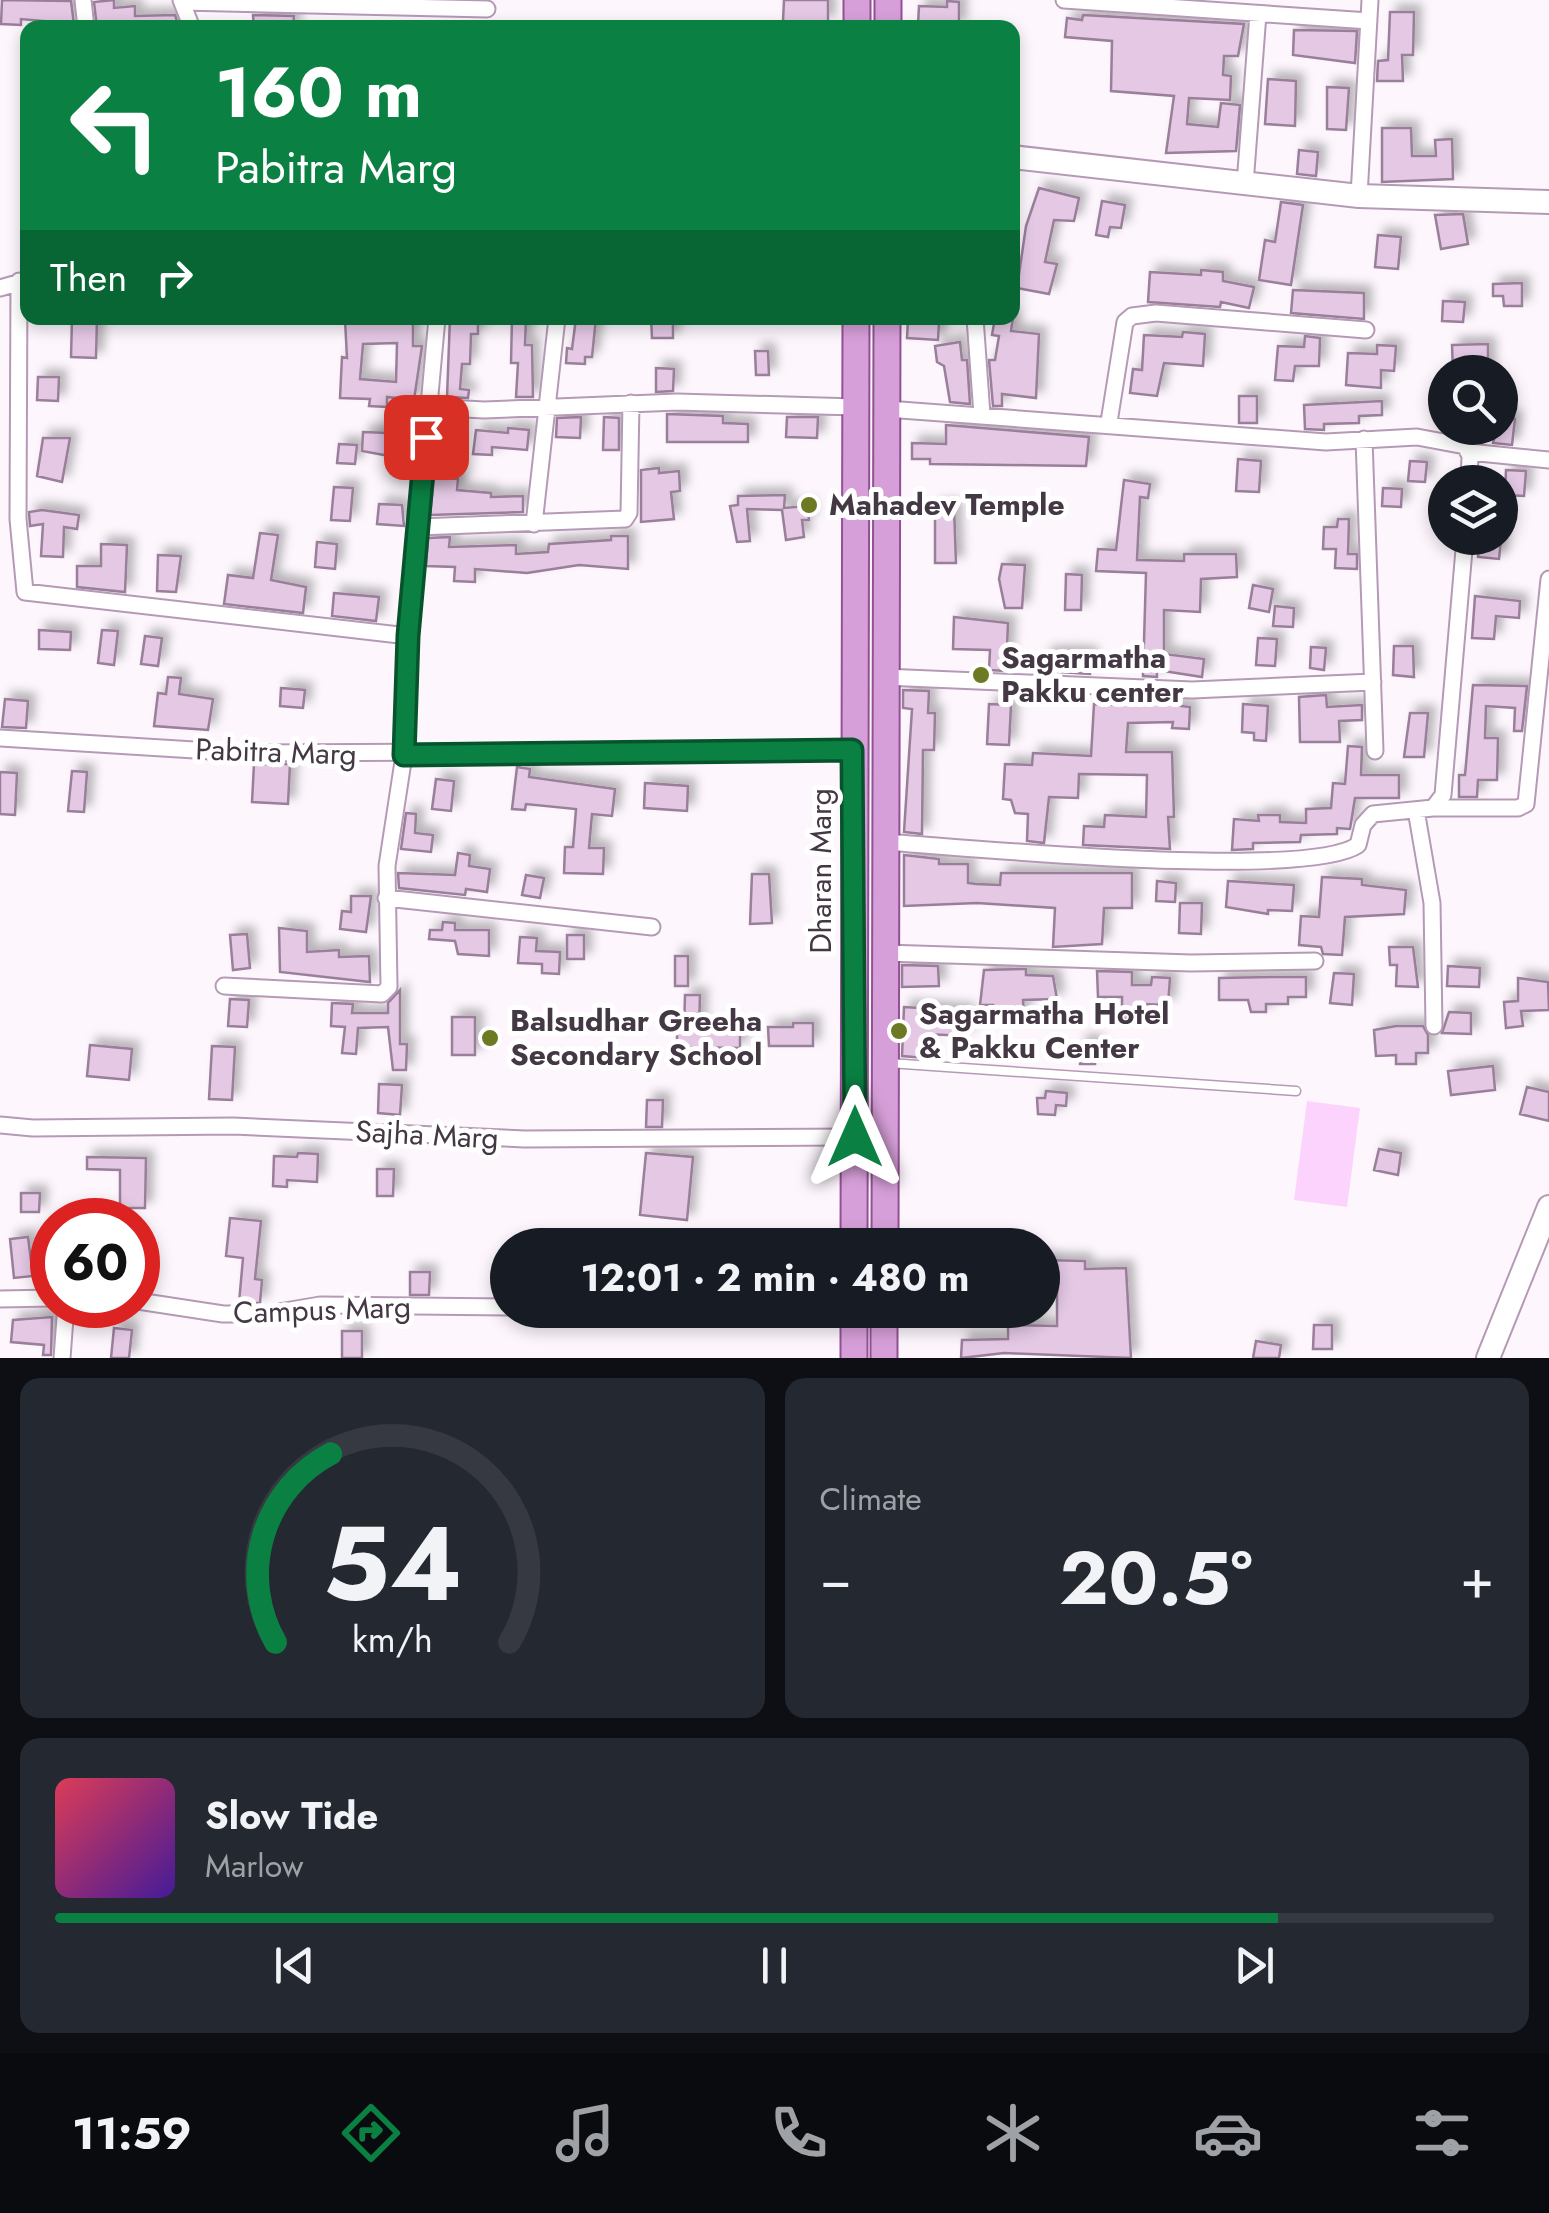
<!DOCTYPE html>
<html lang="en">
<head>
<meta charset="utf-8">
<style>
  :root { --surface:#171b24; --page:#242831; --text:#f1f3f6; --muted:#9ea1a6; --line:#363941; --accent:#0b8043 }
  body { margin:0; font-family:Jost,sans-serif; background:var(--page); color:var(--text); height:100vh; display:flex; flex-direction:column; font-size:38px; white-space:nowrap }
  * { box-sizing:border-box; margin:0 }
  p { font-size:32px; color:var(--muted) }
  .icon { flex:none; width:55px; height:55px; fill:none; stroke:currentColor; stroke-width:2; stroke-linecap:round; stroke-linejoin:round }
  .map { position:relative; height:1358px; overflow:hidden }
  .side { display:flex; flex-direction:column; gap:20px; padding:20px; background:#0d0f14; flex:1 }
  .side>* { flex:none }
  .guide { position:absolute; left:20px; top:20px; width:1000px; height:305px; border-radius:20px; box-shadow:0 5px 15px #0003; background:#0b8043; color:#fff; overflow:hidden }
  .controls { position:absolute; left:1428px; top:355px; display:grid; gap:20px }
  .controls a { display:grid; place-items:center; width:90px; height:90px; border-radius:50%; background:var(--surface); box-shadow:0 5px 15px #0003; font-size:50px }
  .speed { position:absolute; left:30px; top:1198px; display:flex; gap:20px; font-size:50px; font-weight:700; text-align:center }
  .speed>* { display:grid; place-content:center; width:130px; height:130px; border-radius:50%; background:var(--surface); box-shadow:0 5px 15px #0003; line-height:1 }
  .speed .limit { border:15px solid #d22; background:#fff; color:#111 }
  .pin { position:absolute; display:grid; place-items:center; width:85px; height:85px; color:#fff; margin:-42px; border-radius:20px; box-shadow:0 5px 15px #0006 }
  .me { position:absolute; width:110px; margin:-55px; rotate:0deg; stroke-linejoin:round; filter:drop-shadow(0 0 8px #0008) }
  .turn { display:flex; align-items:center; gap:35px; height:210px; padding:0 30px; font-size:45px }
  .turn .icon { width:130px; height:130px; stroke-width:2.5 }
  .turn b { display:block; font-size:70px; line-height:85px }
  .then { display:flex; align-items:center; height:95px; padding:0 30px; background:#0003; gap:20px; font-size:38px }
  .big { font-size:75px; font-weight:700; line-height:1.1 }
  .side .tile { flex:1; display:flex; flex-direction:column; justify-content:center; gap:15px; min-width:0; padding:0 35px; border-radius:20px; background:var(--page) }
  .side .dial { align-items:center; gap:0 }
  .dial svg { height:260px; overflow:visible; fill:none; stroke:var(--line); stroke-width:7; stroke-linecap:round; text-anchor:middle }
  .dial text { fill:var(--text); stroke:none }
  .song { display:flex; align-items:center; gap:30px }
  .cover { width:120px; height:120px; border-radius:15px; background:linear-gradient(135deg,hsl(350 70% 55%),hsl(260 70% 35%)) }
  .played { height:10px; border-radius:5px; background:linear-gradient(90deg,var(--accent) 85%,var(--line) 85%) }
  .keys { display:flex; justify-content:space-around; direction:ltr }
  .heat { display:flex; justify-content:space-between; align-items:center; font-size:55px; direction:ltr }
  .side .tiles { flex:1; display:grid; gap:20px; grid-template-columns:1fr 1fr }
  .tile:last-child { grid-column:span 2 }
  .trip { position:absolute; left:490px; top:1228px; width:570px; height:100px; border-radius:50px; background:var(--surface); box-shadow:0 5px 15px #0003; font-weight:700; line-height:100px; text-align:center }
  .menu { display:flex; height:160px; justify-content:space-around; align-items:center; background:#090b0e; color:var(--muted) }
  .menu .icon { width:70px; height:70px }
  .menu .current { color:var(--accent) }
  .menu b { font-size:45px; color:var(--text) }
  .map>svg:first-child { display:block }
  .green { fill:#fcd3fc }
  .building { fill:#e4c8e4; stroke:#997f99; stroke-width:2.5; fill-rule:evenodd; filter:url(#shadow) }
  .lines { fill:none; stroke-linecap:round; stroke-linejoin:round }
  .lane-casing { stroke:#b59ab5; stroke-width:11 }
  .street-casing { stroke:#b59ab5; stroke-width:19 }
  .secondary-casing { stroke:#b59ab5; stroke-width:26 }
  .primary-casing { stroke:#925194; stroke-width:29 }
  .lane { stroke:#fff; stroke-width:8 }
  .street { stroke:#fff; stroke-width:15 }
  .secondary { stroke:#fff; stroke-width:22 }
  .primary { stroke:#d79fd9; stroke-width:25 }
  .route-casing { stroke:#07532c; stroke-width:25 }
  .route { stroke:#0b8043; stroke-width:18 }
  .poi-dot { fill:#6e7924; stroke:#fff; stroke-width:4 }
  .labels { text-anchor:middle; stroke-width:10; stroke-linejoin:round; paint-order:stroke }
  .poi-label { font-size:30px; font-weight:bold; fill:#443844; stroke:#fff; text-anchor:start }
  .street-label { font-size:30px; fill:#443844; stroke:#fff }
</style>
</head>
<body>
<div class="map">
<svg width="1549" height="1358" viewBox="0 0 1549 1358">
  <defs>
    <filter id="shadow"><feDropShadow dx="7" dy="-7" stdDeviation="5" flood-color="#0004"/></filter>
  </defs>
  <rect width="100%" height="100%" fill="#fdf7fd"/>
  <path class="green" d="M1307,1101l53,7 -13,99 -53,-7z"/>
  <path class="building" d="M2,0l69,1 3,23 -21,2v-4l-32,-3v6l-20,-1z
    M114,0v8l21,-2v10l40,-1 4,13h-82l-3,-26z
    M784,0h44v22l-45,-1z
    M947,1l12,1v24l-41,-1 1,-19 28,1z
    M1390,12h24l-1,43h-11l1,26h-26l1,-20 10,-1z
    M253,15l41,1 -1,12h-39z
    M1083,15l161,9 -6,32h-14l-1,19 8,1 -1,24 -41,-2 -2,26 31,3 3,-24 19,2 -4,46 -70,2 8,-57 -63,-5 1,-50 -47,-4 2,-19 15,2z
    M1294,30l63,1 -2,32 -62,-8z
    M1268,79l28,2 -1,45 -30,-2z
    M1327,87l22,1 -3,42 -19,-1z
    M1382,128h29l1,28h24l-1,-16 17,-1 1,40 -71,3z
    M1299,150l19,2 -2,24 -19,-2z
    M1039,188l40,10 -5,23 -20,-1 -9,42 12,2 -8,30 -32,-6 9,-62z
    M1102,201l23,4 -4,23 -11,-1 -2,10 -12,-2z
    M1281,202l22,3 -12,80 -32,-5 6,-40 10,2z
    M1463,214l5,30 -27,5 -6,-34z
    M1378,235l23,2 -3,32 -23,-2z
    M1201,270l22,2v9l31,6 -5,21 -28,-6 -1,5 -72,-5 2,-30 51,3z
    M1522,283v23h-18l-1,-10h-10v-12z
    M1293,290l71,3v26l-73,-6z
    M1443,301l22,1 -2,20 -21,-1z
    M72,318h25l-1,40 -25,-1z
    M413,318v28h9l-8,54 -27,-3v10l-18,-1 1,-7 -30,-1 2,-41 5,1 -2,-38zM397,343l-1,39 -36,-3 3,-35z
    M450,318h28v16h-7l-1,30h-8l-2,25 9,1 -1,8 -21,-1z
    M512,318h14l-1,27h7l1,52h-17l2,-34h-7z
    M576,318h20l-4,39h-7v7l-19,-1 1,-15 5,1z
    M651,318h22v20h-21z
    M995,318h18l-2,13 28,3 -3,64 -34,-4v12h-9l-4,-46h6l4,-24 -7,-1z
    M908,320l31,2 -1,18 -31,-2z
    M1183,332l22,2 -2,32 -39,-3 -7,33 -27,-3 3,-24 9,1 2,-35 38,2z
    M1305,336l15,2 -1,28h-24l-2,15 -18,-1 3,-34 26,1z
    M960,342l2,18h5l3,44 -20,-2 -6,-36 -7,-4 -2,-16z
    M1488,344v28h-35l-1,-27z
    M1377,345l19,1 -2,25 -13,-1v18l-35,-3 2,-32 29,1z
    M755,351h13l1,24h-13z
    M656,368l18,1 -1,22 -17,1z
    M38,377h21l-1,24 -21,-1z
    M1239,396h18v27h-18z
    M1382,401v14l-23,1v7l-35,1v6l-19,-1 -1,-24z
    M667,414l56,2v7l25,1v18h-81z
    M581,417l-1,21 -24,-1 1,-19z
    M604,417l15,1v32h-16z
    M787,417h31l-1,21 -31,-1z
    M1500,418l15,1 -3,26 -19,-2z
    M946,425l143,12 -3,29 -156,-2v-5h-18v-16l34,1z
    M508,428l21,2 -2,20 -35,-3v8l-19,-1 3,-24 32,3z
    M363,432l50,2 -2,26 -49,-9z
    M43,438h27l-8,44 -25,-6z
    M339,444l18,1 -2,19 -18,-1z
    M1238,459l23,2 -2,31 -23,-1z
    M1410,461l17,1 -2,20 -17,-1z
    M659,468v5l20,-2 1,20 -9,1 3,27 -33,3v-52z
    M1506,470l20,1 -2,25 -19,-1z
    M434,477l24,2 -1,11 34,3v4l32,-1v16l-93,3z
    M1124,480l26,4 -2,14 -8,-1 -3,63 47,1v-7h52l1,23 -36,2 -1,33 -36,-2v44l40,5 -2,18 -45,-7v7l-14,-1 3,-103 -50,-2 2,-22 18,1z
    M334,487l19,1 -3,33 -19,-1z
    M1383,488l19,1 -1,18 -19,-1z
    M785,495l-1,13 24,-2 1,14h-7l2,17 -18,3 -4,-30 -35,-1 3,32 -13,1 -7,-36 8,-1v-9z
    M379,504l23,1 2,21 -27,-2z
    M935,507h19l2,56h-21z
    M42,510l37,5 -2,14 -13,-2 -1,30 -22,-1 2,-32 -13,2 -1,-14z
    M1338,519h11l-1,35h9v15l-22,-1 1,-19h-13l1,-22h13z
    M260,533l18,2 -7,45 35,7 -3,26 -79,-9 4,-29 25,3z
    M611,536h17v33l-49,-4 -52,8 -52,-4v13l-21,-1 1,-14 -29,-1 2,-28 22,-1 -1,10 67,-2v9l32,-2 1,-8 62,-4z
    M1480,538l21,2 -2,19 -21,-2z
    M317,542l20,2 -2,25 -20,-2z
    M101,544l26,1 -2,47 -48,-5v-21h24z
    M158,555l23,1 -5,36 -19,-1z
    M1002,564l23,1 -3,43h-17l-6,-29z
    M1066,574l16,1 -1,35h-16z
    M1253,585l20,4 -4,23 -20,-4z
    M334,593l45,4 -3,24 -44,-5z
    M1475,596l45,5 -1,17 -23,-2 -2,23 -22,-1z
    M1275,606l19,2 -1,19 -20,-1z
    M954,617l54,6 -2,48 -17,-1 1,-20 -37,-1z
    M39,630l32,2 -1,18 -31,-1z
    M102,630l16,1 -4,34 -16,-2z
    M145,636l17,2 -4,28 -17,-2z
    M1258,638l19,1 -2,27 -19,-1z
    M1394,646h19l1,31 -21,-2z
    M1311,647l15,1 -2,22 -14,-2z
    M1067,653l23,1v20l-46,-3 1,-17z
    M168,677l13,1 -2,16 34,5 -5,31 -54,-4 4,-33 8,1z
    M1473,685l54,1 -5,45h-8l1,-23 -29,-2 -1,32h13l-1,42h-19l-1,17h-18v-22h6z
    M281,688l24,2 -2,18 -23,-2z
    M903,690l26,1 -1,22h7l-1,37h-11l-1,84 -18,-2 8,-123 -9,-1z
    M1326,695l1,12 35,-2v15l-23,1 1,21h-40l-1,-45z
    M5,699l23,2 -2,27 -24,-1z
    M1121,699l69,8 -1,22 -17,-1 1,-6 -45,1 -2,29h46l2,65h-6l2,32 -87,-4 1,-19 20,1 1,-12 41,2 1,-42 -68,-1 -1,24 -29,-1 -5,46 -17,-2 1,-27 -13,-1 -4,-13 -8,-1 2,-35 27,1 1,-12 58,3 3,-52 27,1z
    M989,704l22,1 -2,40 -22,-1z
    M1243,704l25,2 -2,35 -12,-1v-7l-12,-1z
    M1410,713h18l-4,44h-20z
    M1348,746l14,1 -1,28h38v23h-44l-5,31 -13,-1v6l-36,1 -1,7 -47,1v6l-21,1 2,-31 25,2 -1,-6h22v7l26,1v-14l25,-1 2,-25 12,1z
    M254,764h36l-2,40 -36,-2z
    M517,767l13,2 -1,8 86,12 -3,27 -20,-2 -3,34h15l-1,26 -39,-1 1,-26h8l3,-38 -50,-5 -1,6 -13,-1z
    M72,771l15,1 -3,40 -16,-1z
    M0,772l17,1 -2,42 -15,-1z
    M436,779l18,2 -3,30 -19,-2z
    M645,783l43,3 -1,25 -43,-3z
    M406,813l10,1 -1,19 18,2 -2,17 -30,-3z
    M458,853l12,2 -1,11 21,3 -3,23 -21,-3 -1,6 -66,-7 -1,-15 57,2z
    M904,855l35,4v5h29v19l8,1 24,1 1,-12h131v35h-28l-2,36 -49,3 2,-39 -78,-5 -73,3z
    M752,874h17l3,49 -22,1z
    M526,875l18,3 -4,20 -18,-3z
    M1322,877l40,2v6l44,5 -2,24 -59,3 -3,38 -19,-1 -2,-7 -22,-2 2,-29 18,1z
    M1157,881l19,2 -1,19 -19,-1z
    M1228,881l66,4 -2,26 -24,-1v4l-42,-7z
    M351,896h20l-5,36 -26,-3 2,-18 9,1z
    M1180,903h22l-1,31 -22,-1z
    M443,922l12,1v7h34v26l-31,-2 -3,-13 -26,-2 1,-9h12z
    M279,928l28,3v21l32,-2v7l30,-1 1,26 -90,-10z
    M247,934l3,34 -17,2 -3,-35z
    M567,935h17v24h-17z
    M520,937l17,1 -1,13 24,1 -1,22 -17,-1v-9l-24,-1z
    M1389,947h24l5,40 -22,-1 1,-21h-7z
    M675,956h13v30h-13z
    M902,965l36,1 1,20 -37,1z
    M1448,966l32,2 -1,19 -32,-1z
    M1021,969h5v6l27,1 4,23 -34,1 1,15 -32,-2 1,-8h-13l4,-35z
    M1097,971l35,1v13h19l1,-8 18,1 -2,27 -25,-1v15h-21v-22h-24z
    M1334,973l20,1 -2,31 -22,-2z
    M1271,977h35v20h-18v7h-22v8h-15l-3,-12h-29v-22z
    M1518,978l30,4 1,28 -28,1 2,15 -17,2 -2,-26 14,-1z
    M400,990v54h7l-1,26h-13l-5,-43 -30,1 -2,26 -14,-1 3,-26 -14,-1 1,-23 21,1 -1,9h36v-10z
    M685,995h15l-1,35h41v18l-63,-1v-17h7z
    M230,999l19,1 -2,27 -19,-1z
    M904,1007l63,4 -1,25 -40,-2 -1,24 -23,-2z
    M1449,1012l22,1v21l-29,-1z
    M452,1017h23v38h-23z
    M793,1023h20v23h-44l-1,-19h25z
    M1396,1026h27l5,9v18h-12v11h-20v-9l-20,1 -2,-26z
    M1080,1042h15v22h-15z
    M90,1045l42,4 -3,31 -42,-4z
    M212,1046l23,1 -3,53 -23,-1z
    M1493,1066l2,24 -44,5 -3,-24z
    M379,1084l23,1 -2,30 -22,-2z
    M1527,1087l22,5v29l-29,-7z
    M1046,1091l21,2 -1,13 -10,-1 -1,10 -17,-1 -1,-16h8z
    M647,1100h16l-1,27h-16z
    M1379,1149l22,4 -3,22 -24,-5z
    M298,1153l20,1 -1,28 -30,-2v7l-14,-1 1,-30 23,1z
    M646,1153l47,4 -6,63 -47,-5z
    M87,1157l59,1 -1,50h-25v-38l-33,-1z
    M377,1169h17l-1,27h-16z
    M21,1193h19l-1,19h-18z
    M230,1218l31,3 -6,58 7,1 -2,23h-21l4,-45 -17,-2z
    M28,1237l5,39 -19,2 -4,-39z
    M1042,1260l43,1v8l41,-1 5,90 -127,-5 -43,5 1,-18 46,-1v-14l49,1v-45h-15z
    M410,1272h20l-1,23h-19z
    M52,1317l-1,38h-8l1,-10 -33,-3 2,-22z
    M1314,1325h18v24h-19z
    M114,1328l18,2 -3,28h-18z
    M342,1331h20v27h-20z
    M1256,1341l25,4 -2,13h-26z"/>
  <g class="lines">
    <defs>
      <path id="lane" d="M889,1063l407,28"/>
      <path id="street" d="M83,0l3,28
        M181,0l11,28
        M1064,0l305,21
        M183,2l304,7
        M1245,184l13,-170
        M1359,196l11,-196
        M19,281l-1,238 7,73 383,44
        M0,288l28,-8
        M975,318l7,97
        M429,407l55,3 193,-8 179,5
        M887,409l439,33 91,-5 48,9 5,10 -1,26
        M1109,422l16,-100 7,-6 24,-3 210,17
        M1364,439l11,312
        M1469,452l80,8
        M534,524l23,-206
        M418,527l207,-8 4,-6 2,-110
        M884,677l308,13 181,-8
        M0,738l243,15 609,-3
        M1433,808h85l8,-4 23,-225
        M1416,810l16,93 2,123
        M884,842c80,5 421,39 474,3l5,-20 10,-11 60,-6 10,-13 22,-257
        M386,898l266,29
        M885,953l306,10 124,-2
        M224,986l158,8 7,-7 -2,-121 17,-111 4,-119 29,-318
        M0,1125l33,3 200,-2 292,13 330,-2
        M0,1299l52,-1
        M138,1301l85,13h44l53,-9 188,2
        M688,1310l166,6
        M62,1358l4,-53"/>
      <path id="secondary" d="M1012,157l347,39 190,6
        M1488,1358l61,-151"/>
      <path id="primary" d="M857,28v-28
        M888,28v-28
        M854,1245l2,-927
        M885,1245l2,-927
        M854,1358v-48
        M884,1358v-48"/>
    </defs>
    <use href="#lane" class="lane-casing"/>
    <use href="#street" class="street-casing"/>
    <use href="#secondary" class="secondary-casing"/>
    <use href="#primary" class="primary-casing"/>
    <use href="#lane" class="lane"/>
    <use href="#street" class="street"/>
    <use href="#secondary" class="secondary"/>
    <use href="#primary" class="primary"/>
  </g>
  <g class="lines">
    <defs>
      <path id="route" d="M426,437l-18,199 -4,119 448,-5 3,387"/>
    </defs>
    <use href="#route" class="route-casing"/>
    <use href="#route" class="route"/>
  </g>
  <g class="poi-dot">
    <circle cx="809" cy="505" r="10"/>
    <circle cx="981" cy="675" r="10"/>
    <circle cx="899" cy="1031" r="10"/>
    <circle cx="490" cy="1038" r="10"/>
  </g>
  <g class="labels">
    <g class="poi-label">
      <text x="829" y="515">Mahadev Temple</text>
      <text x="1001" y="668">Sagarmatha<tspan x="1001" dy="34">Pakku center</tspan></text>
      <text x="919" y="1024">Sagarmatha Hotel<tspan x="919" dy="34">&amp; Pakku Center</tspan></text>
      <text x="510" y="1031">Balsudhar Greeha<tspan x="510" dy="34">Secondary School</tspan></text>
    </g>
    <g class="street-label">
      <text transform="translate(276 752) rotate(2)" y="10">Pabitra Marg</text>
      <text transform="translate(821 871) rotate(-90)" y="10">Dharan Marg</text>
      <text transform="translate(427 1135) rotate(3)" y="10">Sajha Marg</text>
      <text transform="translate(322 1310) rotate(-2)" y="10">Campus Marg</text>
    </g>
  </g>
</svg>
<div class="controls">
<a><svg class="icon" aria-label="search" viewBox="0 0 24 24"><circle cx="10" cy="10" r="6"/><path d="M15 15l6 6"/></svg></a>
<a><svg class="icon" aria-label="layers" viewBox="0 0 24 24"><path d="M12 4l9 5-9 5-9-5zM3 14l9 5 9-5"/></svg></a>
</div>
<div class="speed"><div class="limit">60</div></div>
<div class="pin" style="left:426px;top:437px;background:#d93025"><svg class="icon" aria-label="arrive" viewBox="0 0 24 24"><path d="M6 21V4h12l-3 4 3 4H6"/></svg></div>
<svg class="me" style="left:855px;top:1137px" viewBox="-20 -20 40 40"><path d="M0-17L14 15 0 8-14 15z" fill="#0b8043" stroke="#fff" stroke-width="4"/></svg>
<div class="trip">12:01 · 2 min · 480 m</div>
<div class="guide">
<div class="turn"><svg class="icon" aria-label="left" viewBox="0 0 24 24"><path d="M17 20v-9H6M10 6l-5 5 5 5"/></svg><div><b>160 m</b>Pabitra Marg</div></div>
<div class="then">Then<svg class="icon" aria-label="right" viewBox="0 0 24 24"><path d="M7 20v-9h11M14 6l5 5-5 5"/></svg></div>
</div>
</div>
<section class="side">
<div class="tiles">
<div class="tile dial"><svg viewBox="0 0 100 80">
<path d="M14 69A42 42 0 1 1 86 69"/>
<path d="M14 69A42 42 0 0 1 31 11" stroke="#0b8043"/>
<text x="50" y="56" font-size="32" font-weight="700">54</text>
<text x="50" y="72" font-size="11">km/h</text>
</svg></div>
<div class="tile"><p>Climate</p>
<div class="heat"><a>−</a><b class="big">20.5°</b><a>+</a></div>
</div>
<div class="tile">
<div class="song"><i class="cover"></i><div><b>Slow Tide</b><p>Marlow</p></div></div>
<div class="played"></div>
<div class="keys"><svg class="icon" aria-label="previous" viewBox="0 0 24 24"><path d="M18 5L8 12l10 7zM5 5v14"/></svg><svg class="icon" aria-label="pause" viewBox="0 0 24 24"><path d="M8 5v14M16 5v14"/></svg><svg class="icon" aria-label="next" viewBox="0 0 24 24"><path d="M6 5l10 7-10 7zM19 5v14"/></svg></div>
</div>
</div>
</section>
<nav class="menu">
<b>11:59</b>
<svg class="icon current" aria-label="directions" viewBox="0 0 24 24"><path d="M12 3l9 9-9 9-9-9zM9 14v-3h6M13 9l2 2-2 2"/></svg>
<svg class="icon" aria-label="music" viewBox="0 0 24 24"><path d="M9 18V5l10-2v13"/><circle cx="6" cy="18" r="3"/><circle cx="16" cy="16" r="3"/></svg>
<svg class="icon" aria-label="phone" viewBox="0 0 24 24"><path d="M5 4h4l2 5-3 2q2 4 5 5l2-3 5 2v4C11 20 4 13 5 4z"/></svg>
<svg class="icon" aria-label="climate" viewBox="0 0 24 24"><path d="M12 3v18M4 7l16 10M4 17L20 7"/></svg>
<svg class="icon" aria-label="car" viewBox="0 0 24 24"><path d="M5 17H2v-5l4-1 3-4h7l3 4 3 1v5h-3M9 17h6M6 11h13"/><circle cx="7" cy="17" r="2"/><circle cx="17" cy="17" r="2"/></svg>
<svg class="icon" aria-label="filters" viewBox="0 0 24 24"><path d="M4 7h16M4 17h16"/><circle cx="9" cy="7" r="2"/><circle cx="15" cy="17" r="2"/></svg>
</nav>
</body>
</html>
